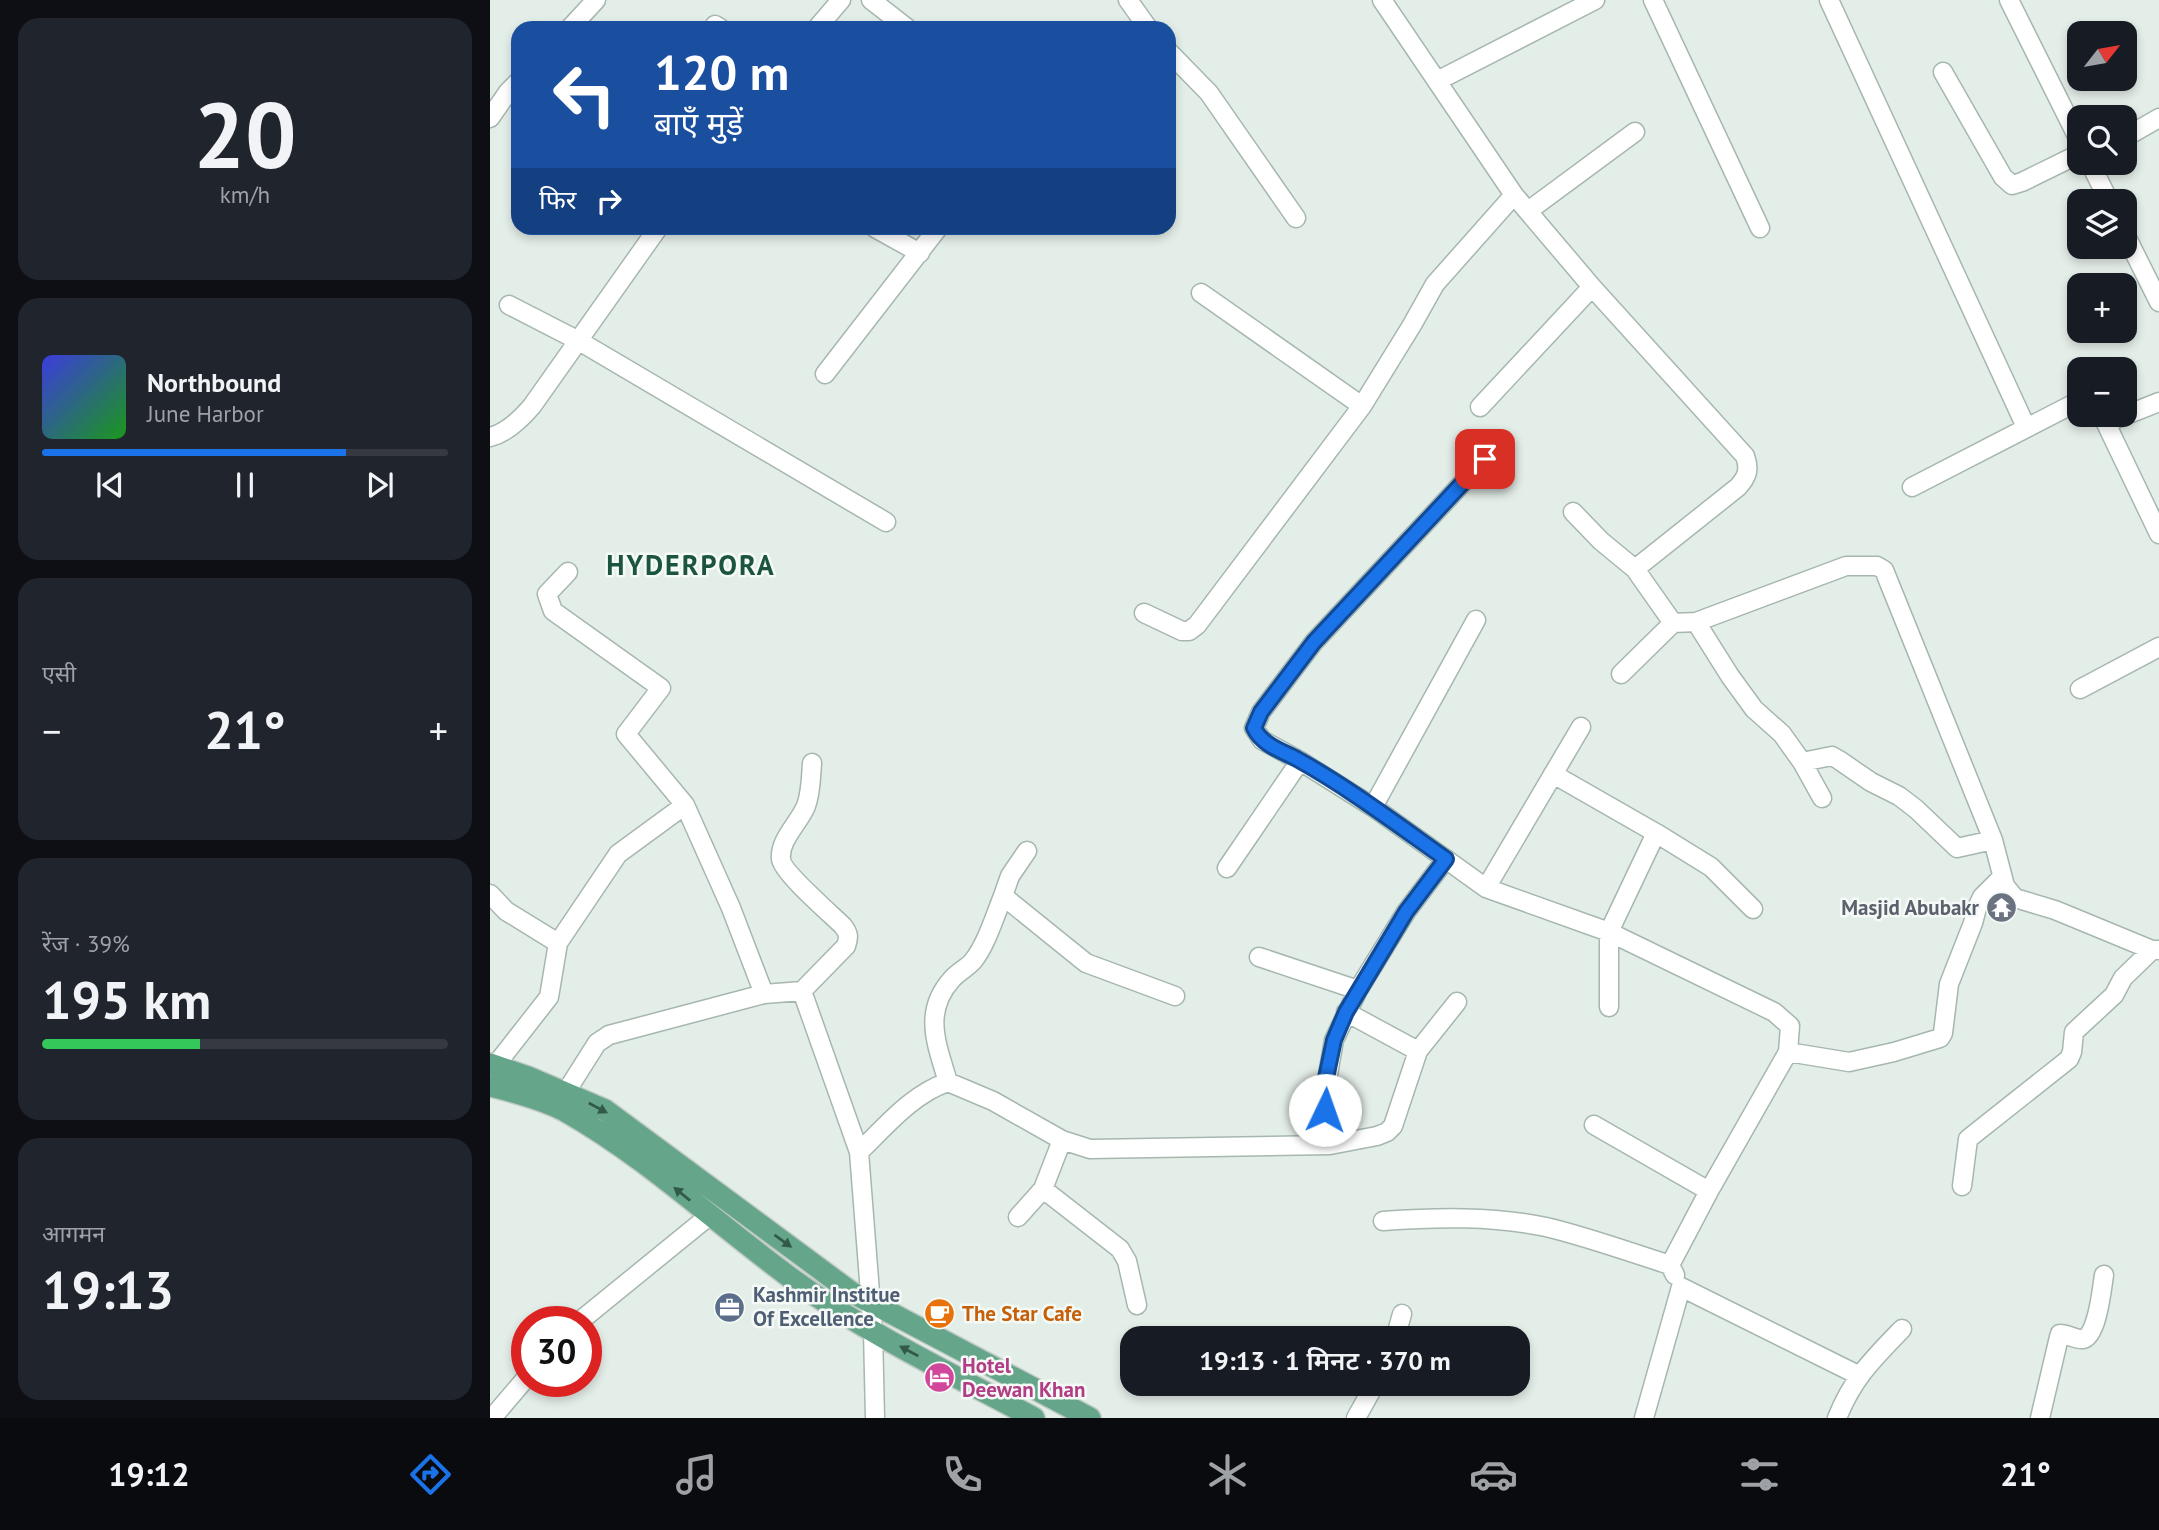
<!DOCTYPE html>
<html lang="hi">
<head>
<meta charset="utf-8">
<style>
  :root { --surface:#171b24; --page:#20242c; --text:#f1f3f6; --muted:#9ea1a6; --line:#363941; --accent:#1a73e8 }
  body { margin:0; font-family:"PT Sans","Noto Sans Devanagari",sans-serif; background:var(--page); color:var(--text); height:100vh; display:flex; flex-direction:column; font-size:26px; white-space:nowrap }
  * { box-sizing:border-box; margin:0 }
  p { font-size:23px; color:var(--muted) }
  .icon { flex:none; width:38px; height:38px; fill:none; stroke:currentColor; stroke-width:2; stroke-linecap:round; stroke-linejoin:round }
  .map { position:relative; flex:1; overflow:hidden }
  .panel { display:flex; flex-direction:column; gap:18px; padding:18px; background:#0d0f14; width:490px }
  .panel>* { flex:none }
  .guide { position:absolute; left:21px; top:21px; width:665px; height:214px; border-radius:21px; box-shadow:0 4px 10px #0003; background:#1a4fa0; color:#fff; overflow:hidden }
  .needle { width:46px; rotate:59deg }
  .buttons { position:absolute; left:1577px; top:21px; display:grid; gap:14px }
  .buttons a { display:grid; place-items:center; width:70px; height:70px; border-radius:14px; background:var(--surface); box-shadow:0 4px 10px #0003; font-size:35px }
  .speed { position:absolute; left:21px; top:1306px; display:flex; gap:14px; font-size:35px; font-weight:700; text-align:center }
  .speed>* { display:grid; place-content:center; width:91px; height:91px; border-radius:50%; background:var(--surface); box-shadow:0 4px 10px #0003; line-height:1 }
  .speed .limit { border:10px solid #d22; background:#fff; color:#111 }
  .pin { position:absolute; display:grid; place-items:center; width:60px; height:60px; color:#fff; margin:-30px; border-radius:14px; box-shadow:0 4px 10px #0006 }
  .me { position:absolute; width:77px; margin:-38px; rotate:3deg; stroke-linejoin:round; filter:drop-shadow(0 0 5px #0008) }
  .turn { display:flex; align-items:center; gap:24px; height:147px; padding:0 28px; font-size:32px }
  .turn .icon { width:91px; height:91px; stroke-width:2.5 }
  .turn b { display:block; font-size:49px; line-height:60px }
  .then { display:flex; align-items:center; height:66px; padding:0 28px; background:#0003; gap:14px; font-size:26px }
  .big { font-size:52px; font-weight:600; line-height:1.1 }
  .panel .widget { flex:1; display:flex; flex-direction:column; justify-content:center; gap:10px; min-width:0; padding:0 24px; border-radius:21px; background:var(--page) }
  .panel .dial { align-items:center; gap:0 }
  .dial b { font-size:91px; line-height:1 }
  .song { display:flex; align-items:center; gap:21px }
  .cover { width:84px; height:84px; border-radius:10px; background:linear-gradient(135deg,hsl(240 70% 55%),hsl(120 70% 35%)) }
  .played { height:7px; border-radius:4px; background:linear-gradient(90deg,var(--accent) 75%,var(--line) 75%) }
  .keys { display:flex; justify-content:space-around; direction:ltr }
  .heat { display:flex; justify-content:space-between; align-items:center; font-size:38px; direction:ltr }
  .charge { height:10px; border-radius:5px; background:linear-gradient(90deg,#34c759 39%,var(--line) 0) }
  .trip { position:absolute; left:630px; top:1326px; width:410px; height:70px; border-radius:21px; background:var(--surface); box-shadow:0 4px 10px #0003; font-weight:600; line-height:70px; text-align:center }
  .menu { display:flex; height:112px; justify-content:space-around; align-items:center; background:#090b0e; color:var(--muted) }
  .menu .icon { width:49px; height:49px }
  .menu .active { color:var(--accent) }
  .menu b { font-size:32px; color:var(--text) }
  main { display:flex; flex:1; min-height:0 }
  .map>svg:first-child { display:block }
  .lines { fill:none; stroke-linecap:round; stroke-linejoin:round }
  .minor-casing { stroke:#a6b7ae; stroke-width:21 }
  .major-casing { stroke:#c1cac6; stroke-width:24 }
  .minor { stroke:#fff; stroke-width:18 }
  .major { stroke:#65a68a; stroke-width:21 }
  .oneway { fill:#335a49 }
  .route-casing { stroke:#114b97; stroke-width:18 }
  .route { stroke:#1a73e8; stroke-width:12 }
  .labels { text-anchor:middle; stroke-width:5; stroke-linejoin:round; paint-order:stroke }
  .worship-label { font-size:21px; font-weight:bold; fill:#5b616d; stroke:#f5faf6; text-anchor:end }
  .service-label { font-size:21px; font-weight:bold; fill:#4e5e75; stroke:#f5faf6; text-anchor:start }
  .food-label { font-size:21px; font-weight:bold; fill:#c56008; stroke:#f5faf6; text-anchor:start }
  .hotel-label { font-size:21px; font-weight:bold; fill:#b23c85; stroke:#f5faf6; text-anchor:start }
  .district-label { font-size:28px; font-weight:bold; letter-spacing:2px; fill:#1c553d; stroke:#f5faf6 }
</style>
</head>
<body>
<main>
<section class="panel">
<div class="widget dial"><b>20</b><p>km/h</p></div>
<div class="widget">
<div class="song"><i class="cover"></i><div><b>Northbound</b><p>June Harbor</p></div></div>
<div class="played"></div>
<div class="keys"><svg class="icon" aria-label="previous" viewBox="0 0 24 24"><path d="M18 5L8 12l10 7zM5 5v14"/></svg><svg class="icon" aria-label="pause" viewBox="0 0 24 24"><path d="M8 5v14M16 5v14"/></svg><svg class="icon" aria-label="next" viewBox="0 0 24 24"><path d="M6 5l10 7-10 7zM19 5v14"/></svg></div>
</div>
<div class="widget"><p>एसी</p>
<div class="heat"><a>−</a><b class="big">21°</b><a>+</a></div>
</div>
<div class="widget"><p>रेंज · 39%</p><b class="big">195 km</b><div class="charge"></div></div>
<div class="widget"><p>आगमन</p><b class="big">19:13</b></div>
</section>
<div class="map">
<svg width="1669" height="1418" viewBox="0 0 1669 1418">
  <rect width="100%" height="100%" fill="#e4eee8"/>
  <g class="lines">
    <defs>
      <path id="minor" d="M381,0l36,28
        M638,0l20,28
        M892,0l132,195 78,92 153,169c5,14 2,21 -7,31l-103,82
        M1163,0l107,228
        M1339,0l197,427
        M1519,0l70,140
        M225,25l5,3
        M80,28l26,-28
        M327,28l24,-28
        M679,52l40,41 87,125
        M1453,72l60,105 9,8 10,-3 57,-28
        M947,81l158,-81
        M0,118l18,-26 10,-10
        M1634,138l35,-20
        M1600,163l19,38
        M1038,211l107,-79
        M385,228l45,25
        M1634,232l35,70
        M711,293l161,113
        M19,305l70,36 307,181
        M335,374l113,-146
        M990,407l112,-120
        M1612,415l57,119
        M1616,423l53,-21
        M0,437c16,-4 31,-18 42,-31l126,-178
        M995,459l-171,183 -53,70 -7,16 8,12 38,21 73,46 113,81 123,44 165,80 16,14 -2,26 -79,139 -39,74
        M1422,487l167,-86
        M1083,512l28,29 34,28 38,54 23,-1 150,-56h31l7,4 109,270 12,46 10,12 40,12 97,40h7
        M78,572l-21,22 6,17 108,77 -35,46 59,71 46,103 33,86
        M654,613l38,18h7l8,-6 165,-219 50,-81 23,-41 79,-89
        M1206,622l34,54 24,33 28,25 20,28 20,36
        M1131,674l52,-51
        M1590,689l79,-42
        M1312,762l30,-6 7,4 32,22 28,14 17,13 41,39 36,-8
        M1063,774l103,59 -47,99v75
        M883,807l103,-187
        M1166,833l55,34 42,42
        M737,868l73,-107
        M996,888l95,-161
        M0,894l16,17 52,32
        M513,896l7,-20 17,-25
        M769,957l99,33
        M312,991l44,-45c3,-9 3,-12 -3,-20 -11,-11 -61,-54 -62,-67 -2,-19 18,-36 25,-53 5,-13 5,-29 6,-43
        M856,1012l72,39
        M1298,1052l61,10 45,-10 46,-14 3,-5 6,-49 24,-61 4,-15 5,-11 20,-20
        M5,1066l54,-69 9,-54 60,-89 67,-49
        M458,1082c-11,-37 -26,-70 4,-103 6,-7 15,-11 21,-18 13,-16 22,-45 30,-65l83,67 89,33
        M76,1092l31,-49 12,-8 155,-41 38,-3 57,161 14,179 2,87
        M1104,1125l115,66
        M840,1145l-5,-53 9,-52 24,-50 48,-78 40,-53
        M369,1152c27,-26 53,-58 89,-70l45,19 69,39 28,9 240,-4 47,-9 10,-4 6,-6 25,-75 39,-49
        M1472,1186l6,-47 101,-80 3,-7 2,-20 40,-37 9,-17 29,-28
        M553,1189l77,60 7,12 10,44
        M528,1217l25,-28 19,-49
        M893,1221c55,-4 109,-5 163,6 42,10 83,25 124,38l5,10
        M90,1321l129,-105
        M905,1339l7,-25
        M2,1418l35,-41
        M866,1418l19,-34
        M1154,1418l37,-131 177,88
        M1347,1418c16,-40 36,-59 65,-89
        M1550,1418l19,-81 1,-3c8,0 16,6 23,5 14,-2 19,-51 21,-64"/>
      <path id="major" d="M0,1064l38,13 77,33 246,182 239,126
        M0,1086c25,6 52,13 75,25 83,47 153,114 230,170 74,54 159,94 239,137"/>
    </defs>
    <use href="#minor" class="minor-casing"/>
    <use href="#major" class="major-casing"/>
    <use href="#minor" class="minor"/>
    <use href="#major" class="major"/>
  </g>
  <defs><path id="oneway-solid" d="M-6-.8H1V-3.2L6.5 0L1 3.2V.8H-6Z" transform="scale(1.75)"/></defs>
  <g class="oneway">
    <use href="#oneway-solid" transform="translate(108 1108) rotate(28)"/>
    <use href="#oneway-solid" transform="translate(192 1194) rotate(-141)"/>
    <use href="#oneway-solid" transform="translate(293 1241) rotate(36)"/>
    <use href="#oneway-solid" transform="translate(419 1351) rotate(-152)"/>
  </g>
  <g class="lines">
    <defs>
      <path id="route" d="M835,1110l1,-32 8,-38 12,-28 60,-100 40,-53c-48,-34 -97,-71 -149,-100 -15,-8 -35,-14 -43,-31l7,-16 53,-70 171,-183"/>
    </defs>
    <use href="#route" class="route-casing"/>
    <use href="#route" class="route"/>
  </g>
  <defs>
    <symbol id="temple-disc" viewBox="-11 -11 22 22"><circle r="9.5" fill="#6b7280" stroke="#f5faf6"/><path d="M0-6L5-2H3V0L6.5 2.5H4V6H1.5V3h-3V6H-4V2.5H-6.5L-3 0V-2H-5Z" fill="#fff"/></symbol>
    <symbol id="office-disc" viewBox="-11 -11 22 22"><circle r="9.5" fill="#5c6f8a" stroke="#f5faf6"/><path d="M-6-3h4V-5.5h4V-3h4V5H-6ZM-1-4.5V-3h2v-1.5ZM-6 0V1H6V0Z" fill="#fff"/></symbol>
    <symbol id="cafe-disc" viewBox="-11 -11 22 22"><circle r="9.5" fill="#e8710a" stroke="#f5faf6"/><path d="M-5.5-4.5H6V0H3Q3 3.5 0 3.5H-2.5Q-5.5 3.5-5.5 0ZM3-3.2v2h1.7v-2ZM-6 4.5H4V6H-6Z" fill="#fff"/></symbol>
    <symbol id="hotel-disc" viewBox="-11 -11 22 22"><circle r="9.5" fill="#d1479c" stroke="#f5faf6"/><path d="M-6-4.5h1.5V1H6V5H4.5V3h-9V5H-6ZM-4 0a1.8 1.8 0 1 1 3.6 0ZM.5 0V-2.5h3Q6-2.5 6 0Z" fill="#fff"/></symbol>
  </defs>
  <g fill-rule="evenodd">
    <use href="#temple-disc" x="1494" y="890" width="35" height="35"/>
    <use href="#office-disc" x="222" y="1290" width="35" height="35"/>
    <use href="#cafe-disc" x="432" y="1296" width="35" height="35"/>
    <use href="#hotel-disc" x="432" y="1360" width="35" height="35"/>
  </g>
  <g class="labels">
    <g class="worship-label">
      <text x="1489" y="915">Masjid Abubakr</text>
    </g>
    <g class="service-label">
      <text x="263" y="1302">Kashmir Institue<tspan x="263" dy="24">Of Excellence</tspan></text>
    </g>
    <g class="food-label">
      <text x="472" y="1321">The Star Cafe</text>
    </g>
    <g class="hotel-label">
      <text x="472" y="1373">Hotel<tspan x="472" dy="24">Deewan Khan</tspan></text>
    </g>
    <g class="district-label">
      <text x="201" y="575">HYDERPORA</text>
    </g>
  </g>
</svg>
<div class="buttons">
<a><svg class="needle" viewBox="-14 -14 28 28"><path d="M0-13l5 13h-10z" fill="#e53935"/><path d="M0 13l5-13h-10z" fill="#9ea1a6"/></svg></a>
<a><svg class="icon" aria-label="search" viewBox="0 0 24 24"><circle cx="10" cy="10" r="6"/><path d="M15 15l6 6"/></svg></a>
<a><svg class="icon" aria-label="layers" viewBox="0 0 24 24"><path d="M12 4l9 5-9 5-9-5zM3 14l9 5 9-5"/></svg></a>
<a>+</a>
<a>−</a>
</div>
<div class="speed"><div class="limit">30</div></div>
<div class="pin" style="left:995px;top:459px;background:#d93025"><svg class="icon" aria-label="arrive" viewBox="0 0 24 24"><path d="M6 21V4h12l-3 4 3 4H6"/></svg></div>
<svg class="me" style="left:835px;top:1110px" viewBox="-20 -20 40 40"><circle r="19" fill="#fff"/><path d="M0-13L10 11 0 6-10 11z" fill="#1a73e8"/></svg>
<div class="trip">19:13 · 1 मिनट · 370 m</div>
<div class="guide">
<div class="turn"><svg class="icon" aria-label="left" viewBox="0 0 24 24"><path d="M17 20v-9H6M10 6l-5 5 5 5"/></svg><div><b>120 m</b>बाएँ मुड़ें</div></div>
<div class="then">फिर<svg class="icon" aria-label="right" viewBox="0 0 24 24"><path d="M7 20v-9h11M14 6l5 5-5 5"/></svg></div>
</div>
</div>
</main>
<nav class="menu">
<b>19:12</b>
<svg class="icon active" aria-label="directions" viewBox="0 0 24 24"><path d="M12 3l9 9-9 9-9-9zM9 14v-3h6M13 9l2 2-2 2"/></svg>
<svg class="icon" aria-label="music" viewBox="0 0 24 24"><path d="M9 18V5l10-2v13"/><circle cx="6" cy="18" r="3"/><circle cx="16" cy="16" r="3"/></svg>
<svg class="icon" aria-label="phone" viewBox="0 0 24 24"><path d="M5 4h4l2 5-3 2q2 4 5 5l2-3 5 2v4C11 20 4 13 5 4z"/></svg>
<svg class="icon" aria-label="climate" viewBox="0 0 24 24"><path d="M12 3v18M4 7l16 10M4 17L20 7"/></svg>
<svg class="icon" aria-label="car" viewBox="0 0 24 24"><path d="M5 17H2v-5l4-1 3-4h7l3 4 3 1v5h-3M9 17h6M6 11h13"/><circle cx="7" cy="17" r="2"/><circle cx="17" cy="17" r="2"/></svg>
<svg class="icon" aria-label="filters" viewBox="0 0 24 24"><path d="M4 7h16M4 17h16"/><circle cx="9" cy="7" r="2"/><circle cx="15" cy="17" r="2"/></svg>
<b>21°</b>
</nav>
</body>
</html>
